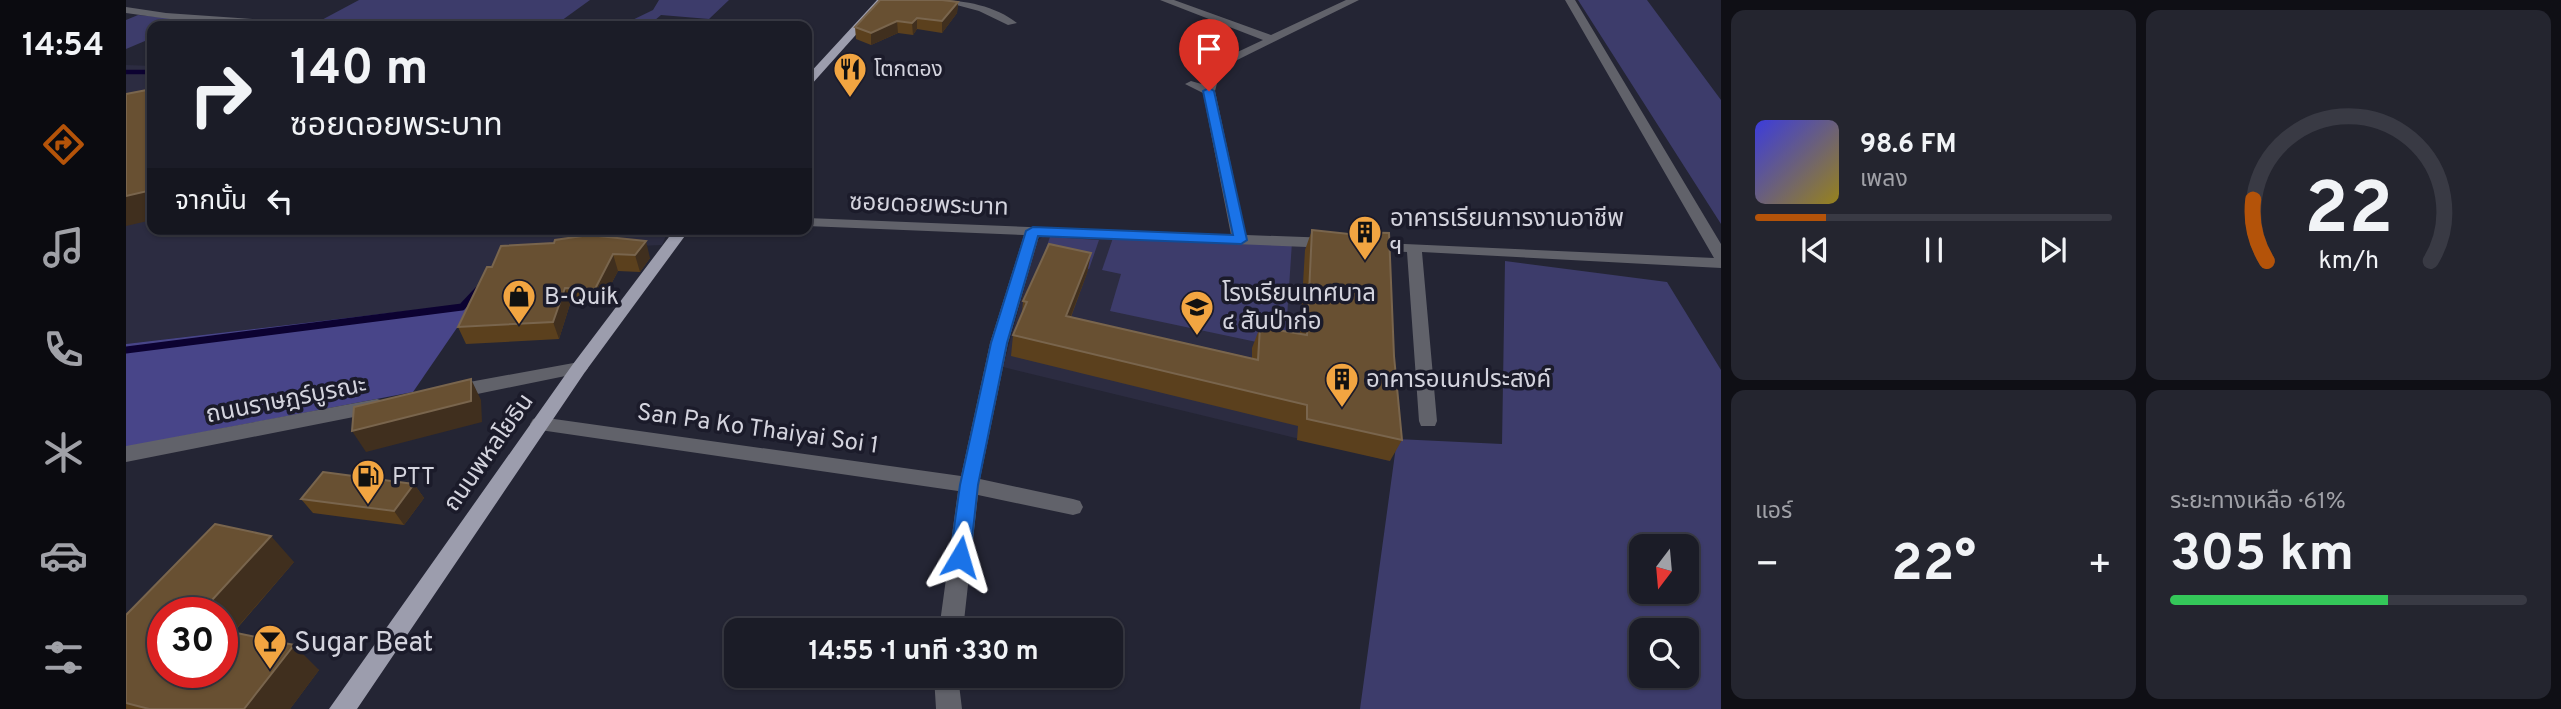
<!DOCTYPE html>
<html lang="th">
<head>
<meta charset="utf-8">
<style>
  :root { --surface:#1b1c27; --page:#24252f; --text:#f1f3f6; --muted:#a0a1a7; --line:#393a44; --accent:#b45309 }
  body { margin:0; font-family:Overpass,"Noto Sans Thai",sans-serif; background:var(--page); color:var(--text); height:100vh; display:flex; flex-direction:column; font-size:26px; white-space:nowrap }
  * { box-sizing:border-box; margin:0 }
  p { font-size:23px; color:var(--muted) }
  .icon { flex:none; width:38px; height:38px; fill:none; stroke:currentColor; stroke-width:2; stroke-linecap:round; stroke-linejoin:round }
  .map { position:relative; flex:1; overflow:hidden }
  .panel { display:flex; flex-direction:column; gap:10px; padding:10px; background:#0f0f15; width:840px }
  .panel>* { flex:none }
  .top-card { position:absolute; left:21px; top:21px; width:665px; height:214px; border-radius:14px; box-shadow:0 2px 5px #0004,0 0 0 2px var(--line); background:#1b1c27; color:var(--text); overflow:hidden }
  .needle { width:46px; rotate:196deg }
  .buttons { position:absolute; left:1503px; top:534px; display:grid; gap:14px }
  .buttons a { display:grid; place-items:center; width:70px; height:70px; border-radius:14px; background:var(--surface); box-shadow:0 2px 5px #0004,0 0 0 2px var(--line); font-size:35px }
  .speed { position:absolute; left:21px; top:597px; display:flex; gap:14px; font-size:35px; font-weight:700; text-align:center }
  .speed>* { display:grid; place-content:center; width:91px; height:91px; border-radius:50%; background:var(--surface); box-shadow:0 2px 5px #0004,0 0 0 2px var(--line); line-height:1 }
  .speed .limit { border:10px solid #d22; background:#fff; color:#111 }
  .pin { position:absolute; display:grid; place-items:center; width:60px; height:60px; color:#fff; margin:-72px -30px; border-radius:50% 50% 50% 0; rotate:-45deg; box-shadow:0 0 7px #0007 }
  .pin .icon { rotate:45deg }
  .me { position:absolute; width:77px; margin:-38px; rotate:7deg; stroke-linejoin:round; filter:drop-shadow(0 0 5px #0008) }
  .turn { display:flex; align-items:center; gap:24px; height:147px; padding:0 28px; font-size:32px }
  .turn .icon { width:91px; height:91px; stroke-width:2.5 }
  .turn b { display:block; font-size:49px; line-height:60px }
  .then { display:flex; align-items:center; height:66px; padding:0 28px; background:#0003; gap:14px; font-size:26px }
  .big { font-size:52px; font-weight:700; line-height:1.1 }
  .panel .tile { flex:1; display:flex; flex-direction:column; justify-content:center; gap:10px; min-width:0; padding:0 24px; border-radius:14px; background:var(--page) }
  .panel .dial { align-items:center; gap:0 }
  .dial svg { height:182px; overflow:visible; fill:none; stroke:var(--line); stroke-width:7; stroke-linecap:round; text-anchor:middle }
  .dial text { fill:var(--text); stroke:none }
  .song { display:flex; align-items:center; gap:21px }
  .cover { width:84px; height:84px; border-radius:10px; background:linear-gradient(135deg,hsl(240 70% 55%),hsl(50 70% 35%)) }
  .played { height:7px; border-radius:4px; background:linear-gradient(90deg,var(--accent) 20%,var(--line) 20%) }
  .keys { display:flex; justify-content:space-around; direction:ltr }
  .heat { display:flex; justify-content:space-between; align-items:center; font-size:38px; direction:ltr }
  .charge { height:10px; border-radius:5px; background:linear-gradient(90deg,#34c759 61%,var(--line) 0) }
  .panel .tiles { flex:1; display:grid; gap:10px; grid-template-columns:repeat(2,1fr) }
  .trip { position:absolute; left:598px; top:618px; width:399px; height:70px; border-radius:14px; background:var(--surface); box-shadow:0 2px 5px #0004,0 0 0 2px var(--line); font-weight:700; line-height:70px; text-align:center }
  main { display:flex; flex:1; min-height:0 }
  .tabs { display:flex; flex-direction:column; width:126px; justify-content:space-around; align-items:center; background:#0b0b10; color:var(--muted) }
  .tabs .icon { width:49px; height:49px }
  .tabs .current { color:var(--accent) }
  .tabs b { font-size:32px; color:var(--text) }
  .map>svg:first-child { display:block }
  .built { fill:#2c2c41 }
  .green { fill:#3d3c6b; fill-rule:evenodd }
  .forest { fill:#484589 }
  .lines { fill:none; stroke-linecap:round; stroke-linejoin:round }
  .stream-far1 { stroke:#0c0231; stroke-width:4.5 }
  .stream { stroke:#0c0231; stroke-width:7 }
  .minor { fill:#61626a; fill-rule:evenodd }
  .major { fill:#9c9dad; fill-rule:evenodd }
  .wall { fill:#5b401d }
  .shaded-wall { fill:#402f1e }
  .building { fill:#685032; stroke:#79654d; stroke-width:2 }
  .route { fill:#1a73e8; stroke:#114b97; stroke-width:2 }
  .labels { text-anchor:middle; stroke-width:7; stroke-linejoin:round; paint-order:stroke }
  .far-poi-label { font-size:21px; fill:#d4d4de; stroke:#1b1b2a; text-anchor:start }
  .street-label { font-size:24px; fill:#d4d4de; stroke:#1b1b2a }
  .poi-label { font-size:24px; fill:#d4d4de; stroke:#1b1b2a; text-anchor:start }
  .near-poi-label { font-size:28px; fill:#d4d4de; stroke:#1b1b2a; text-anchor:start }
</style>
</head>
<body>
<main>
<nav class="tabs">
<b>14:54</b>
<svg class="icon current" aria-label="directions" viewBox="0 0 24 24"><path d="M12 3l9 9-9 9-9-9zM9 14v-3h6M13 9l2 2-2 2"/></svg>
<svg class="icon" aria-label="music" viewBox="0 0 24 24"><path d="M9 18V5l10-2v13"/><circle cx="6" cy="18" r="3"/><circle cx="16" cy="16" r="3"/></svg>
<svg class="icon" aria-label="phone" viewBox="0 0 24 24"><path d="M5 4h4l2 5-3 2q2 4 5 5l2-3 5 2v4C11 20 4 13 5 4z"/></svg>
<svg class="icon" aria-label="climate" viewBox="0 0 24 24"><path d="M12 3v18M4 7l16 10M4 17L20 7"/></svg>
<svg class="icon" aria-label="car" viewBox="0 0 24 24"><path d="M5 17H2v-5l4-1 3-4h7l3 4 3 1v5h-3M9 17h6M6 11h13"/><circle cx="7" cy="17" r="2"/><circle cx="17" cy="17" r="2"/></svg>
<svg class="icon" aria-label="filters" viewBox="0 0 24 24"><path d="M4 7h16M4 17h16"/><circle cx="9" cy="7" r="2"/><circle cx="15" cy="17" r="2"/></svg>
</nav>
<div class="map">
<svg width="1595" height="709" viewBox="0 0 1595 709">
  <rect width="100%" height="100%" fill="#242534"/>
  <path class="built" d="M0,65l26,1v163h517l-7,16 -143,6 -52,53 -341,40z
    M923,232l330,14 4,131 7,84 -387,-94 34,-126z"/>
  <path class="green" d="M233,0h231l-36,26 -238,-3z
    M533,0h70l-20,19 -48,-4 -13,11h-28l33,-16z
    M1452,0h69l74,100v124z
    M12,15l54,5 -15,6h-25v12l-26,11v-29z
    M988,235l178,7 -7,106 -175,-37 11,-37 -19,-4z
    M924,237l49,3 -10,29 -47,-9z
    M1379,261l162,21 54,88v339h-361l37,-270 105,5zM1516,546h45v46h-45zM1516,630h45v46h-45z"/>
  <path class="forest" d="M348,303l-61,89 -287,55v-103z"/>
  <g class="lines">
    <path class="stream-far1" d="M0,72h26"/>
    <path class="stream" d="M0,350l336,-43 16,-17"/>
    <path class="minor" d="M812,0c26,0 58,6 79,23l-9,2 -29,-14z
      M1034,0h14l97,35 75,-35h13l-138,68 -6,23 31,144 85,3 8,5 -8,5 -292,-12 -31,107 -28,136 93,20 7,2 3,6 -3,6 -7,2 -95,-20 -15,135h-24l19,-139 -425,-62 -3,-5 3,-5 7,-2 421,59 29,-133 34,-108 -217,-9v-8l424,17 -28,-142 -18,-9 6,-3 14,4 7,-21 51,-24z
      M1439,0h10l146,244v24l-299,-16 15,169 -2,5h-14l-2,-5 -12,-169 -41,-2 -5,-2 -3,-3 3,-3 353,16z
      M0,7l40,6 142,10 5,3c-62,3 -126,-4 -187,-13z
      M453,362l9,6 -3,4 -132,27 -6,-2 -3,-5 3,-5 6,-2z
      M251,399l7,2 2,5 -2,5 -258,51v-16z
      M808,676h24l4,33h-26z"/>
    <path class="major" d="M751,0h10l-76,85 -4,1v-10z
      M549,229h15l-105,143 -228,337h-28l244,-345z"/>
  </g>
  <path class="wall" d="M832,2l-1,11 -15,20 -25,-4 -4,6 -15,-2 -27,12 -15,-6 -1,-12z
    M1186,230l45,5 1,-3 36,124 8,84 -12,21 -93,-21 1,-14 -287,-70 2,-21 9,-22 1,-12 68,-48 -4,20 -16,44 181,41v-10l8,-21 40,7 5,-84z
    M428,243l96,15 -10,14 -22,-1 -18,34 -30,-1 -11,35 -93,5 -8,-17 34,-60z
    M288,484l10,14 -20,27 -91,-12 -12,-14z
    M168,562l-60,70 85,38 -29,39h-164v-94z"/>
  <path class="shaded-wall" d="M832,2l-1,11 -15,20v-12z
    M791,18v11l-4,6 -1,-12z
    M771,21l1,12 -27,12v-12z
    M26,190v30l-26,6v-30z
    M520,241l4,17 -10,14 -5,-17z
    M965,253l-4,20 -24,64 3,-21z
    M487,254l5,17 -18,34 -5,-16z
    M439,288l5,16 -11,35 -6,-17z
    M345,379l10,21 1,22 -116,30 -14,-21z
    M288,484l10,14 -20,27 -10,-14z
    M145,536l23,26 -72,83v-33h-21z
    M168,645l25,25 -29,39h-46z"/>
  <path class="building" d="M754,0h62l16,2 -16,19 -25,-3 -5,5 -15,-2 -26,12 -16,-6z
    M26,89v101l-26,6v-102z
    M1186,230l46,5v-3l31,1 5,123 8,84 -95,-21v-14l-294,-70 14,-33 -4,-1 26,-57 42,9 -25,63 192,44 2,-33 47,8z
    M463,235l57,6 -11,14 -22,-1 -18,35 -30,-1 -12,34 -95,5 29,-60h5l9,-21 53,-3 1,-3z
    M345,379v22l-119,30 2,-24z
    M197,472l91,12 -20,27 -93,-12z
    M89,524l56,12 -70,76h-38v60h59v-42l72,15 -50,64h-95l-23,-6v-88z"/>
  <path class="route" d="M1083,88l5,3 33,149 -6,4 -203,-8 -31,107 -29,142 -8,72 -3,6 -7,3 -7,-3 -3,-6 10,-72 31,-142 35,-112 7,-4 200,8 -30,-144z"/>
  <defs>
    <symbol id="restaurant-pin" viewBox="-11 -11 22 30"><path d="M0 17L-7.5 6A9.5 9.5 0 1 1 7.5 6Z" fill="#f2a541" stroke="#1b1b2a"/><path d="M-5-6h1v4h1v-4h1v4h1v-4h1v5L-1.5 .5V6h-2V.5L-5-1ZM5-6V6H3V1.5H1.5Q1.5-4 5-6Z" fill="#111"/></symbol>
    <symbol id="building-pin" viewBox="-11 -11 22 30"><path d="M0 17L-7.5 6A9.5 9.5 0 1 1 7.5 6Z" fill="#f2a541" stroke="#1b1b2a"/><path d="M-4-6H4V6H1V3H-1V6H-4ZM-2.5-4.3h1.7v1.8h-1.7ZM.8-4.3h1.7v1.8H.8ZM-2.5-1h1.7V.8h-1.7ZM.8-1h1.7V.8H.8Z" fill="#111"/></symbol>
    <symbol id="shop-pin" viewBox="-11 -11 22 30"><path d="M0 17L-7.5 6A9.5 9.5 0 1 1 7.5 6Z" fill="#f2a541" stroke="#1b1b2a"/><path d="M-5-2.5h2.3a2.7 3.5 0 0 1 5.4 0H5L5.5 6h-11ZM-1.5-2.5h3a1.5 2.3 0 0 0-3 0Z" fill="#111"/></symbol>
    <symbol id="school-pin" viewBox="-11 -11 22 30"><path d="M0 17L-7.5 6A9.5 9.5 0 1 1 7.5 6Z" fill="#f2a541" stroke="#1b1b2a"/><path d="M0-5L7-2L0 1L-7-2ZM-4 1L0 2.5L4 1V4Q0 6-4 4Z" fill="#111"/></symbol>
    <symbol id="fuel-pin" viewBox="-11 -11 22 30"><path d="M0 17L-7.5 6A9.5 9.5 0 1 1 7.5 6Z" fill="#f2a541" stroke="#1b1b2a"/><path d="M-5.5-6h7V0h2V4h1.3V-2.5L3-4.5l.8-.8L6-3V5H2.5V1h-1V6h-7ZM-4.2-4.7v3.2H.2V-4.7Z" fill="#111"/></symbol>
    <symbol id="bar-pin" viewBox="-11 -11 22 30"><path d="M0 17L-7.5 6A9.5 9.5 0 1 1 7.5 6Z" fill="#f2a541" stroke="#1b1b2a"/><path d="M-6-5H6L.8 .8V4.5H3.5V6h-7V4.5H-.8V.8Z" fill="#111"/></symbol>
  </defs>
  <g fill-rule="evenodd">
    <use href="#restaurant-pin" x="705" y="50" width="38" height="52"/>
    <use href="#building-pin" x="1220" y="213" width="38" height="52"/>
    <use href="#shop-pin" x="374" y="277" width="38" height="52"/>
    <use href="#school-pin" x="1052" y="288" width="38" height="52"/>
    <use href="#building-pin" x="1197" y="360" width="38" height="52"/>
    <use href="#fuel-pin" x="223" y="457" width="38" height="52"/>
    <use href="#bar-pin" x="125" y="622" width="38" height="52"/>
  </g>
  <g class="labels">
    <g class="far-poi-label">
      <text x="748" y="76">โตกตอง</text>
    </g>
    <g class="street-label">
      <text transform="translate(803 204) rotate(2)" y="8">ซอยดอยพระบาท</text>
      <text transform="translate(160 399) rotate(-11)" y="8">ถนนราษฎร์บูรณะ</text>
      <text transform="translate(632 428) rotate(8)" y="8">San Pa Ko Thaiyai Soi 1</text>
      <text transform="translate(362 452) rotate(-55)" y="8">ถนนพหลโยธิน</text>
    </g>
    <g class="poi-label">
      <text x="1264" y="226">อาคารเรียนการงานอาชีพ<tspan x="1264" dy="28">ฯ</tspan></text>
      <text x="1096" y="301">โรงเรียนเทศบาล<tspan x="1096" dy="28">๔ สันป่าก่อ</tspan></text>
      <text x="418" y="304">B-Quik</text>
      <text x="1240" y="387">อาคารอเนกประสงค์</text>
      <text x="266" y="484">PTT</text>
    </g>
    <g class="near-poi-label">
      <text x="168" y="651">Sugar Beat</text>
    </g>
  </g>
</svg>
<div class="buttons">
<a><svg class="needle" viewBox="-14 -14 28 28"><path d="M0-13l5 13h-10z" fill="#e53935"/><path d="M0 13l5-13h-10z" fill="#a0a1a7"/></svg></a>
<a><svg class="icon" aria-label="search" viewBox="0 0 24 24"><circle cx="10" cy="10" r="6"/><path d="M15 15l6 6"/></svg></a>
</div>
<div class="speed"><div class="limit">30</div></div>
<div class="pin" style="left:1083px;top:91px;background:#d93025"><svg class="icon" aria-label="arrive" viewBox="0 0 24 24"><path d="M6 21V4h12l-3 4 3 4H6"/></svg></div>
<svg class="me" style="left:834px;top:557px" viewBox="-20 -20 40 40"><path d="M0-17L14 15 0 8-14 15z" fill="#1a73e8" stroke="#fff" stroke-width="4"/></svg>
<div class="trip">14:55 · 1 นาที · 330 m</div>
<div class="top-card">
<div class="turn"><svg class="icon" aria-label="right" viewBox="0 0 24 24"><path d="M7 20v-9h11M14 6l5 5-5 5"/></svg><div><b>140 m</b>ซอยดอยพระบาท</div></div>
<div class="then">จากนั้น<svg class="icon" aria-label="left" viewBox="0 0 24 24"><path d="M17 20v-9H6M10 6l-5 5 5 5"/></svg></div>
</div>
</div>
<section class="panel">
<div class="tiles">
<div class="tile">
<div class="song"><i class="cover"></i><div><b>98.6 FM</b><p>เพลง</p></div></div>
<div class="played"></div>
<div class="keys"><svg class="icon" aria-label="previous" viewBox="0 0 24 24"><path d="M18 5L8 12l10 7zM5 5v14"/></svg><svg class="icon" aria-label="pause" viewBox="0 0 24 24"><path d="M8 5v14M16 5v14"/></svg><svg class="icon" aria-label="next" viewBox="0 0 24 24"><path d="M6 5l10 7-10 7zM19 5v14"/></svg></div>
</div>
<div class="tile dial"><svg viewBox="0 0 100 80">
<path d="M14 69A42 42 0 1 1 86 69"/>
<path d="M14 69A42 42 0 0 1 8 42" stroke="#b45309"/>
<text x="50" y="56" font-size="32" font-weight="700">22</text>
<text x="50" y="72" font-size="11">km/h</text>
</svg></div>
<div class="tile"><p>แอร์</p>
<div class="heat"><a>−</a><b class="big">22°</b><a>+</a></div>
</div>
<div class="tile"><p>ระยะทางเหลือ · 61%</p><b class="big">305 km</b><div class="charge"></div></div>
</div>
</section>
</main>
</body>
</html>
